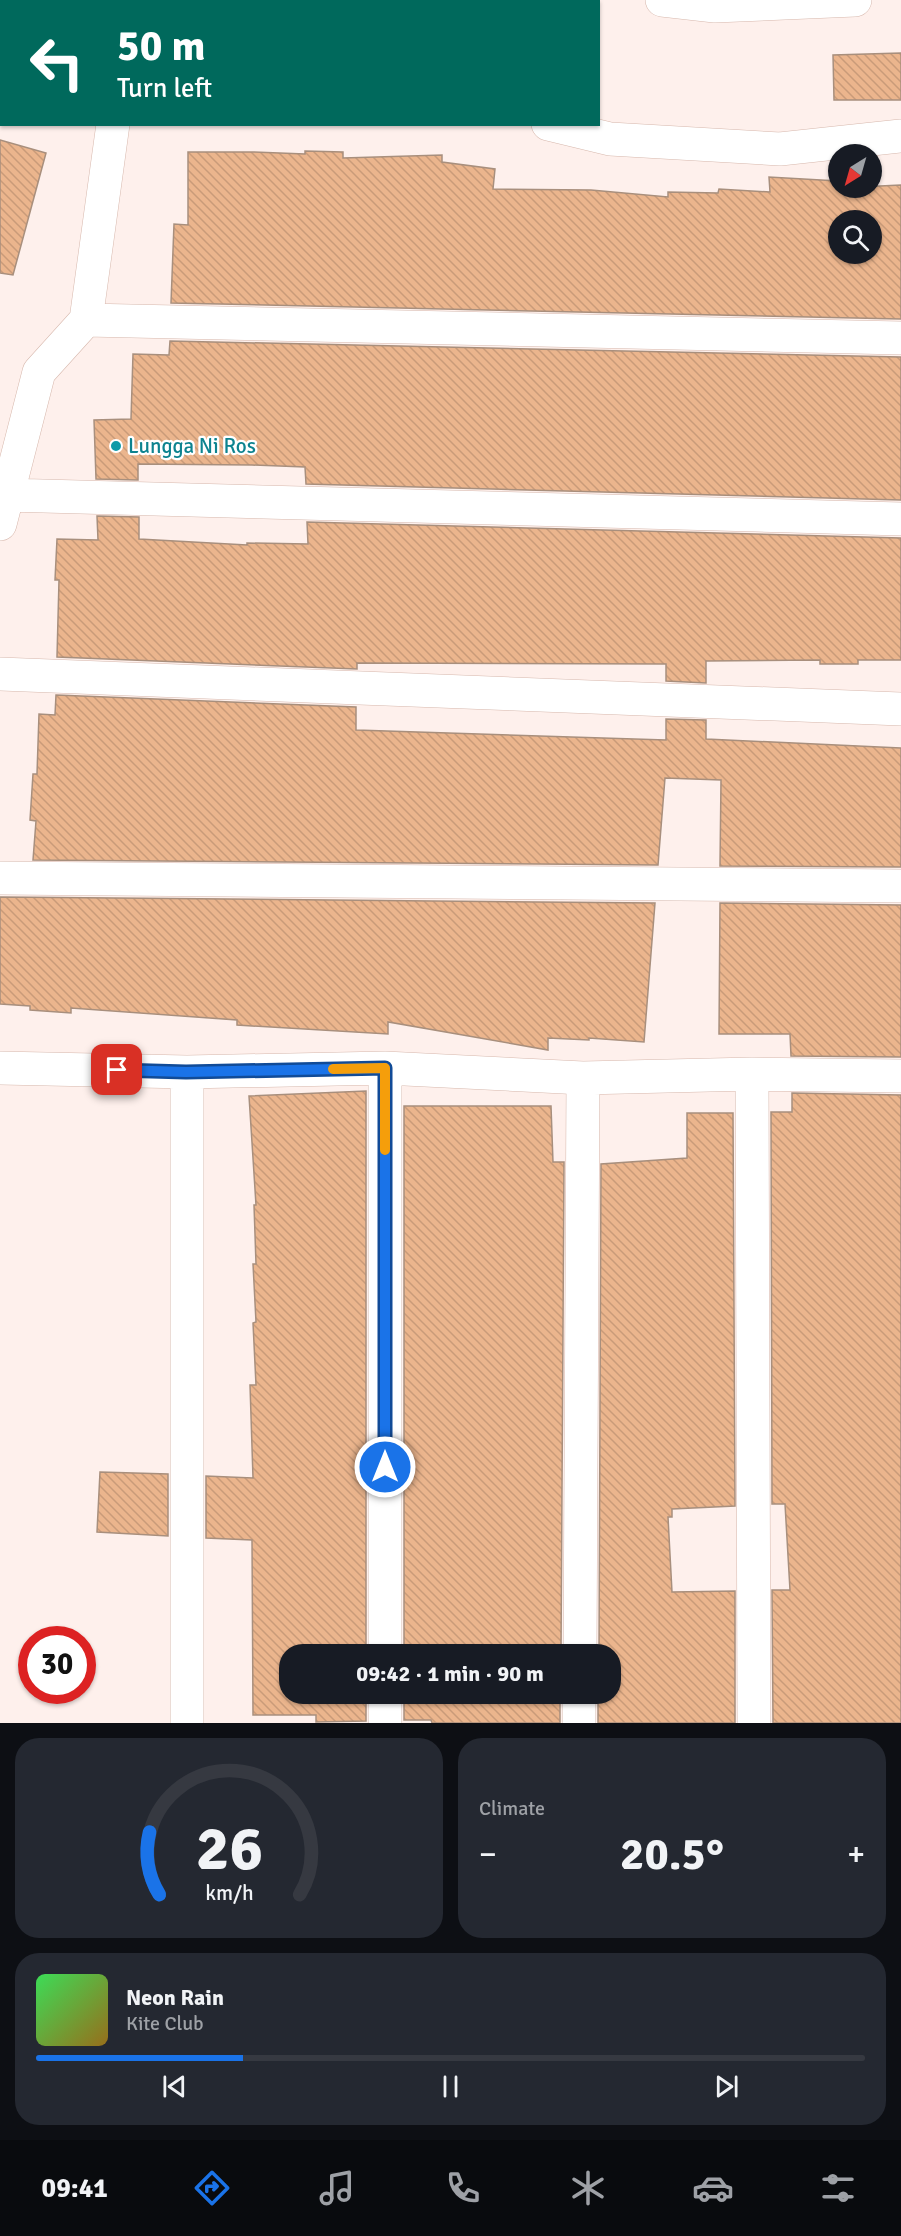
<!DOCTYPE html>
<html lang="en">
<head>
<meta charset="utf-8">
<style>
  :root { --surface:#171b24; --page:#242831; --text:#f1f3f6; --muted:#9ea1a6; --line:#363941; --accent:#1a73e8 }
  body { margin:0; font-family:Signika,sans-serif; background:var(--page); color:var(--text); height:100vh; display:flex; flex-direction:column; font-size:22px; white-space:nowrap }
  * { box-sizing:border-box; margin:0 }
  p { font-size:20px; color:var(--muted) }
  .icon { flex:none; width:33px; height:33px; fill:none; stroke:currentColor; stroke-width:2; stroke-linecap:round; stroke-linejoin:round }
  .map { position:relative; height:1723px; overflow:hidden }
  .details { display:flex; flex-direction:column; gap:15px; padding:15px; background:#0d0f14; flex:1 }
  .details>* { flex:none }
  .guide { position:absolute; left:0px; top:0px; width:600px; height:126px; box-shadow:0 2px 4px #0004; background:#00695c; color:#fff; overflow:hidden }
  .needle { width:39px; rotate:217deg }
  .fabs { position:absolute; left:828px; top:144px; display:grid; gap:12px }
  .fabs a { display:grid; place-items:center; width:54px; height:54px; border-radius:50%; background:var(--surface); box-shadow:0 2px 4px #0004; font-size:30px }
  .speed { position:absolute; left:18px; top:1626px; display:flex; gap:12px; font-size:30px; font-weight:700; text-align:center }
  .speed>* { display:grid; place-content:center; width:78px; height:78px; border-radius:50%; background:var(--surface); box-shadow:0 2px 4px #0004; line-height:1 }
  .speed .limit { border:9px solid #d22; background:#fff; color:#111 }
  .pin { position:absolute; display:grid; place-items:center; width:51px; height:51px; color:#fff; margin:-26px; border-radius:12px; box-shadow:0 3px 9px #0006 }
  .me { position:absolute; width:66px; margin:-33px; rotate:0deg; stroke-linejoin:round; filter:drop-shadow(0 0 4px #0008) }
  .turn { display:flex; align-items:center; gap:21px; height:126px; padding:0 18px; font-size:27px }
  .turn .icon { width:78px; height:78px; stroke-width:2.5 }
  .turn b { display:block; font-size:42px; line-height:51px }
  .big { font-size:45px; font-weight:800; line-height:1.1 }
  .details .tile { flex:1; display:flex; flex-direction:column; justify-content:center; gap:9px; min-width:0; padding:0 21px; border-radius:24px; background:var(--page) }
  .details .dial { align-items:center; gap:0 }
  .dial svg { height:156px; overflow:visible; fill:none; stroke:var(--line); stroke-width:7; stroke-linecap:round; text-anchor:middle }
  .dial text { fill:var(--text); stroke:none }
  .song { display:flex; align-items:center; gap:18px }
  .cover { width:72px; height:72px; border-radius:9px; background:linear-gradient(135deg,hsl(130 70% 55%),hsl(40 70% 35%)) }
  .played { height:6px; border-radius:3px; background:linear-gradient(90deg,var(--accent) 25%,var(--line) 25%) }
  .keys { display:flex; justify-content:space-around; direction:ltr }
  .heat { display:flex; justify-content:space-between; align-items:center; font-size:33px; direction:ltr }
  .details .tiles { flex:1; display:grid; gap:15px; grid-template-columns:1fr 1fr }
  .tile:last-child { grid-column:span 2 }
  .trip { position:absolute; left:279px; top:1644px; width:342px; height:60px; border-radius:24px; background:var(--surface); box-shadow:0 2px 4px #0004; font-weight:800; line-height:60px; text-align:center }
  .menu { display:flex; height:96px; justify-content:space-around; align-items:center; background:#090b0e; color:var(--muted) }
  .menu .icon { width:42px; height:42px }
  .menu .active { color:var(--accent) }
  .menu b { font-size:27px; color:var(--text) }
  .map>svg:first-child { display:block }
  .building { fill:url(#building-back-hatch); stroke:#a88f7d; stroke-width:1.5; fill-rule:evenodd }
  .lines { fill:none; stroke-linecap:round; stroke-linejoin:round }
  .street-casing { stroke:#d7b8ad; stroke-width:34 }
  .street { stroke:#fff; stroke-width:33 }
  .route-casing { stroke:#114b97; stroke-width:15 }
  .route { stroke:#1a73e8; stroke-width:10 }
  .slow { stroke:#f59e0b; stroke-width:10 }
  .culture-dot { fill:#0f9aa8; stroke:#fff; stroke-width:2 }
  .labels { text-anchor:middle; stroke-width:4.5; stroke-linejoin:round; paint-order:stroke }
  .culture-label { font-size:21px; fill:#0d838f; stroke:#fff; text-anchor:start }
</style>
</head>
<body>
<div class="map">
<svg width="901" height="1723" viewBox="0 0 901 1723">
  <defs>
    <pattern id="building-back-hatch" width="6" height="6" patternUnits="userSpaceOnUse" patternTransform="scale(1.5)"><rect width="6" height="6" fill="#ebb58d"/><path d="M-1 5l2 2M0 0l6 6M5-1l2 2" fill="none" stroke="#c99b79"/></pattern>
  </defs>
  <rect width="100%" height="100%" fill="#fef0ec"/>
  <path class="building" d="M901,53v47h-67l-1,-45z
    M0,140l46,13 -33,122 -13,-2z
    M305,151l38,1v6l99,-3v7l53,7 -2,20 98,1 77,7v-5l50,1 1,-4 51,3 -1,-15 69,4v7l63,-3v134l-730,-16 3,-79 14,1v-73h66l51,2zM838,220h34v34h-34z
    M170,341l731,16v143l-595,-16 -1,-17 -53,-2 -114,-1v16l-42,-1 -2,-59 37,-1 2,-65 36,1z
    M97,516l42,1v22l108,6v-2l61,1 -1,-22 594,16v122h-43v4h-38v-4l-114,1v22l-40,-2v-17l-309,-1v6l-300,-12 2,-77h-4l2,-41 41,1z
    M56,695l300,12v23l310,10v-21l40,1v19l195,9v119l-181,-1 1,-86 -56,-2 -7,87 -625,-5 3,-39 -6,-1 3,-46h4l2,-60 16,1z
    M0,897l655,6 -11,139 -55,-4v2l-41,-2v12l-160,-28v12l-151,-9v-5l-166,-12v5l-41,-3v-4l-30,-2z
    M720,903l181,2v152l-110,-1 -1,-22h-71z
    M366,1091v563h-76v40h76v27l-50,1v-7h-63l-1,-175 -46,-2v-62l47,2 -3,-93h6l-3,-62 3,-1 -3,-58h3l-2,-59h2l-7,-109z
    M792,1093l109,2v628h-128l-1,-133h18l-5,-86h-13l-1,-392h21z
    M404,1106h147l2,56h11v2l-3,490h-157z
    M687,1113h46l2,393 -63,3v8h-4l4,75 63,-1v132h-137v-29h12v-40h-11l2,-490 86,-6z
    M100,1472l68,2v62l-71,-4z
    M404,1694h156v29h-128l-1,-3h-27z"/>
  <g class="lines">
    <defs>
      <path id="street" d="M81,0v2
        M662,0l53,6 140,-6
        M548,124l62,15 170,10 121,-13
        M86,320l815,18
        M6,495l895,24
        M0,524l39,-152 47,-52 27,-196
        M0,674l901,35
        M0,878l901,8
        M0,1068l187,4 198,-4 198,10 169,-4 149,2
        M385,1068v586
        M187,1072v651
        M752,1074l2,649
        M580,1654l3,-576
        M385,1694v29
        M579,1723v-29"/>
    </defs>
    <use href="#street" class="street-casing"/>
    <use href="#street" class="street"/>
  </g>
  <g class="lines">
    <defs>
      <path id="route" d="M117,1070l69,2 199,-4v399"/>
    </defs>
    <use href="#route" class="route-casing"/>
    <use href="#route" class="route"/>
    <path class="slow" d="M333,1069l52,-1v82"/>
  </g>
  <circle class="culture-dot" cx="116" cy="446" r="6"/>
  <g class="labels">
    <g class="culture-label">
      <text x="128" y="453">Lungga Ni Ros</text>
    </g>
  </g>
</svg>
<div class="fabs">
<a><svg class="needle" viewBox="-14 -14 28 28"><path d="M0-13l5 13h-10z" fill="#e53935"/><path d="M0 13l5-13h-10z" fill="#9ea1a6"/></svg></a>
<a><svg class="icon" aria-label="search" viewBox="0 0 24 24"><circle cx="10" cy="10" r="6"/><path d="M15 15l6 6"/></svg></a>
</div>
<div class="speed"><div class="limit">30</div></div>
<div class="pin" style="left:117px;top:1070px;background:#d93025"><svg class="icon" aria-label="arrive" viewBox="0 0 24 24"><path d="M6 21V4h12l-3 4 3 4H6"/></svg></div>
<svg class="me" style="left:385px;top:1467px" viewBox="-20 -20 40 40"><circle r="17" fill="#1a73e8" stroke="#fff" stroke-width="3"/><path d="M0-11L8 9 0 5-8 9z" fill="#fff"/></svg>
<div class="trip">09:42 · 1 min · 90 m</div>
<div class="guide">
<div class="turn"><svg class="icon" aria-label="left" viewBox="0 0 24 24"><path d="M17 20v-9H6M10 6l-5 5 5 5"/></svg><div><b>50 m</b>Turn left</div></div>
</div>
</div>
<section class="details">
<div class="tiles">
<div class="tile dial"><svg viewBox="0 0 100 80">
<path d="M14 69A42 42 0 1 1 86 69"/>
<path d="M14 69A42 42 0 0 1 9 37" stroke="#1a73e8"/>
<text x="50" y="56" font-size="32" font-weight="700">26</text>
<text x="50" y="72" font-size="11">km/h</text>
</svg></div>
<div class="tile"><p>Climate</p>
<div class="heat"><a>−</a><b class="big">20.5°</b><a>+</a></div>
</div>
<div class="tile">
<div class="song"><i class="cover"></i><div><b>Neon Rain</b><p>Kite Club</p></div></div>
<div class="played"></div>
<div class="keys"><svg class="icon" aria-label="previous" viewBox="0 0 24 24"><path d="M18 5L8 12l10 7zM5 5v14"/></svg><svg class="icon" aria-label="pause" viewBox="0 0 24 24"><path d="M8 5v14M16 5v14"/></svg><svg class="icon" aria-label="next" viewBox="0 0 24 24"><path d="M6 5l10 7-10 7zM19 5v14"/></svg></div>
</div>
</div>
</section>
<nav class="menu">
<b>09:41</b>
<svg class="icon active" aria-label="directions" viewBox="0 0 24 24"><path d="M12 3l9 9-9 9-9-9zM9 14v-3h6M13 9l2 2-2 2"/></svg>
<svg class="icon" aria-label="music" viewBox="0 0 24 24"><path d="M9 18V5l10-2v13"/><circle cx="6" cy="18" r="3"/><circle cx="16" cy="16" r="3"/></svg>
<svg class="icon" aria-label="phone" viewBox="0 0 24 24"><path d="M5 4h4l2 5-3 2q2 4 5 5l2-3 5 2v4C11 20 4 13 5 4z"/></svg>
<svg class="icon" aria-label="climate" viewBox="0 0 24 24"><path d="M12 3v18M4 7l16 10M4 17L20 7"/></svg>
<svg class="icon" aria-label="car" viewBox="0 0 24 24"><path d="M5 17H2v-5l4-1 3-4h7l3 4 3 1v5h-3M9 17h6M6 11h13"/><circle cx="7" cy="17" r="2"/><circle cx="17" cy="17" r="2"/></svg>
<svg class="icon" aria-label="filters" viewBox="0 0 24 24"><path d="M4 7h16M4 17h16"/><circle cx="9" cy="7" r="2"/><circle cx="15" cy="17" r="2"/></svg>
</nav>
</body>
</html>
